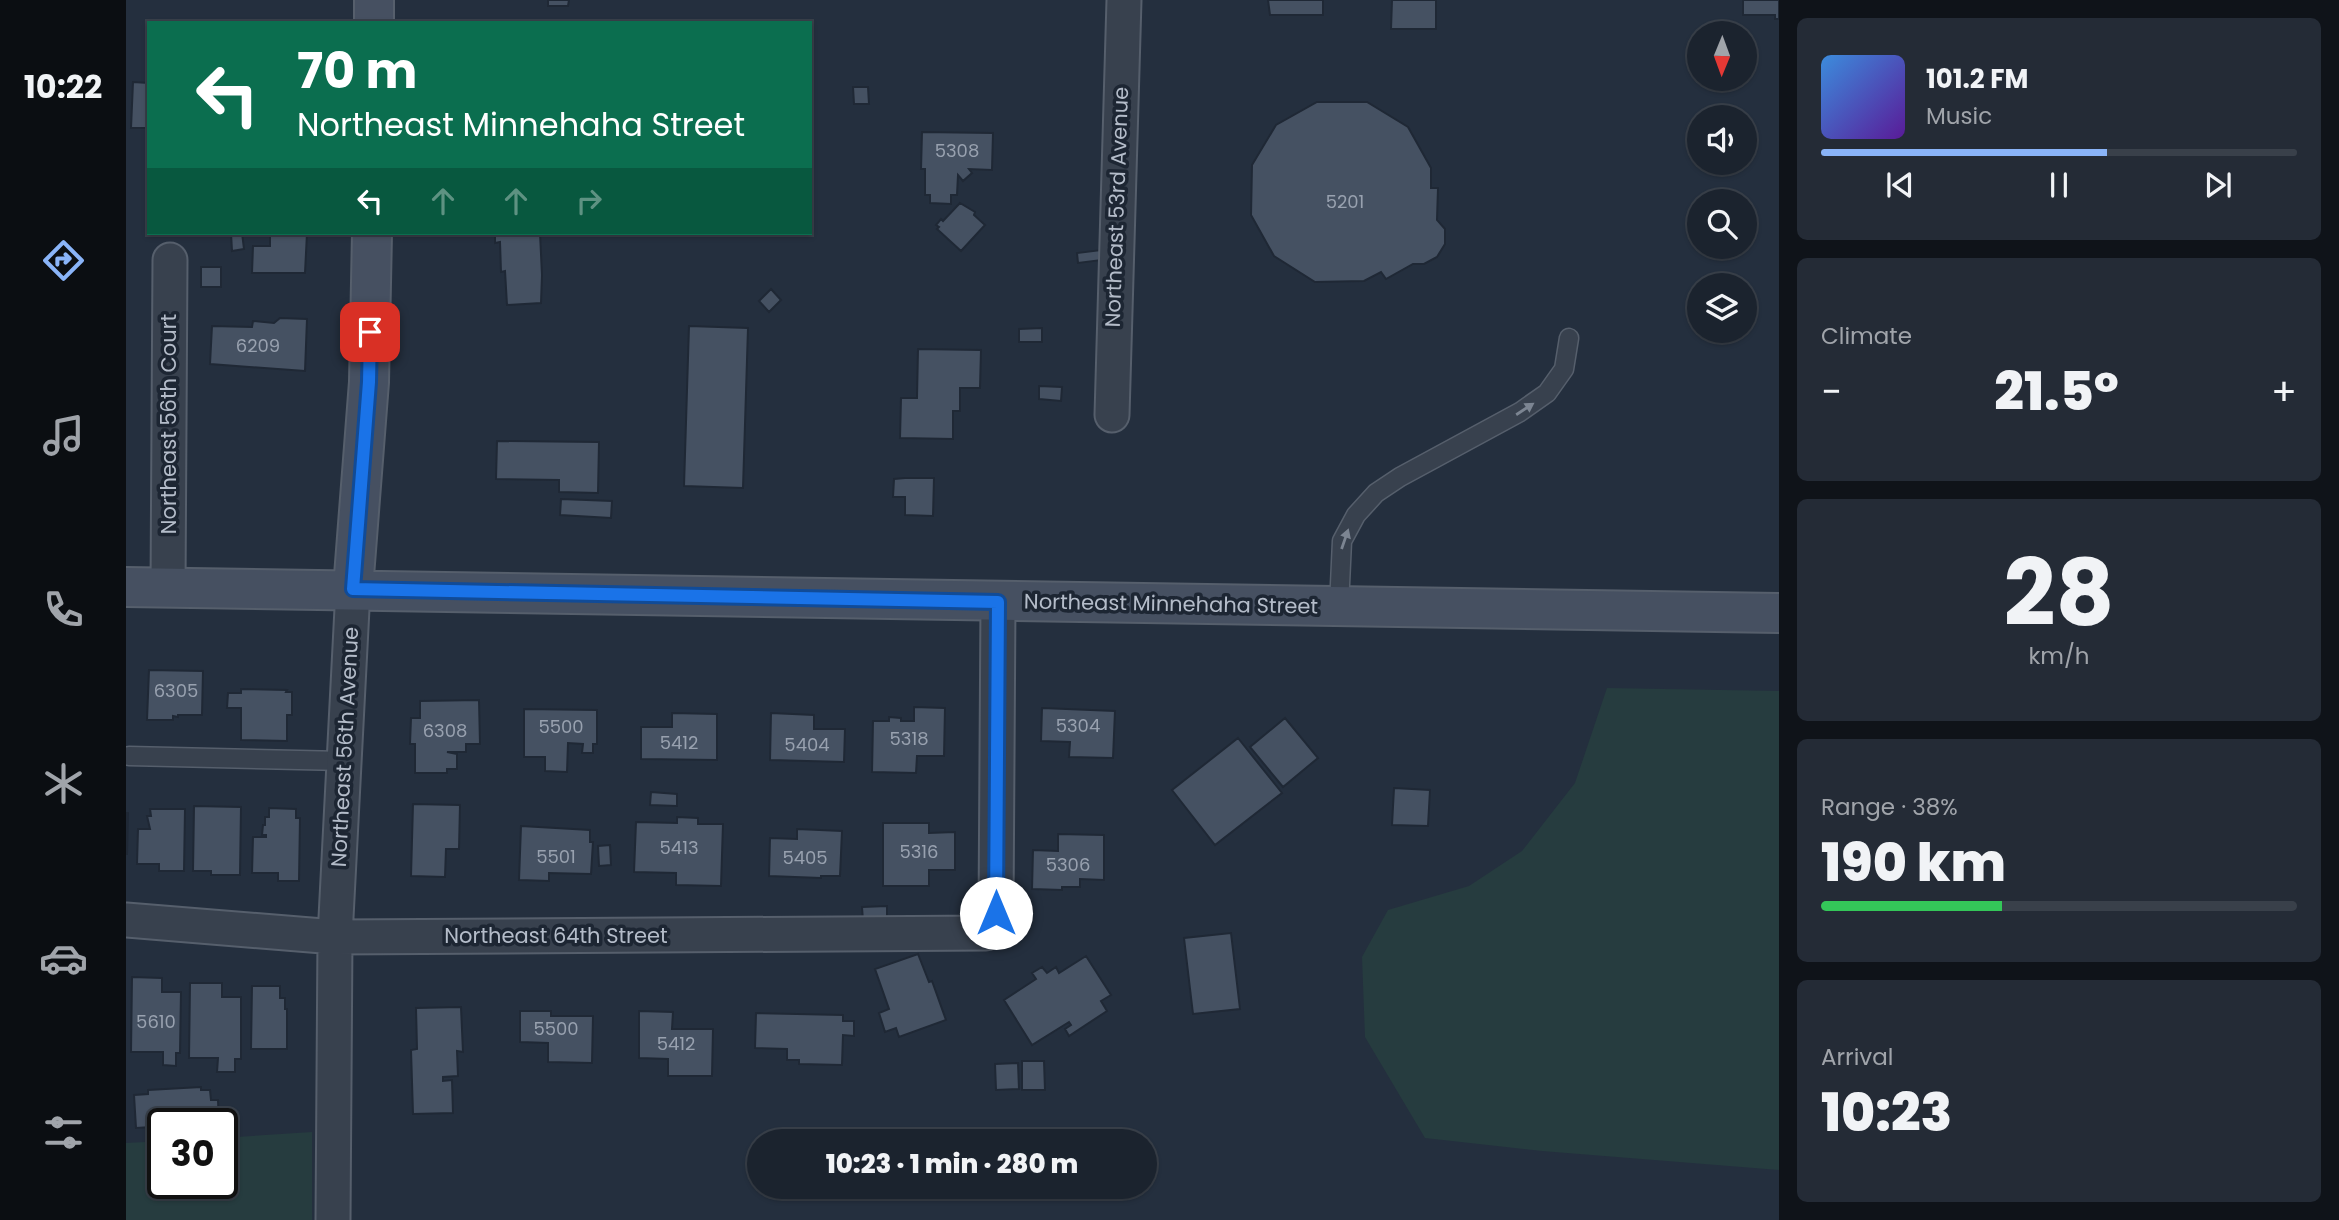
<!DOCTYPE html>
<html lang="en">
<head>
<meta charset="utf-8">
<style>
  :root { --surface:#1b232e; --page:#242b36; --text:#f1f3f6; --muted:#a0a4aa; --line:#39404a; --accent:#8ab4f8 }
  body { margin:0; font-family:Poppins,sans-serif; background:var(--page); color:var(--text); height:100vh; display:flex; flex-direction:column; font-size:26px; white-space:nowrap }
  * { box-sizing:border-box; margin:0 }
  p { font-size:23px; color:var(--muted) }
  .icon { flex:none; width:38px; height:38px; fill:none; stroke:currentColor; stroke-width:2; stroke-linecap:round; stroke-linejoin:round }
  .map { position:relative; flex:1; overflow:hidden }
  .panel { display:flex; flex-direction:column; gap:18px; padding:18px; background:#0f1319; width:560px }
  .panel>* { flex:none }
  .banner { position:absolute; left:21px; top:21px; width:665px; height:214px; border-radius:0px; box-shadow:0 2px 5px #0004,0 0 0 2px var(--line); background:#0b6e4f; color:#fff; overflow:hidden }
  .needle { width:46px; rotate:181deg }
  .fabs { position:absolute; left:1561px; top:21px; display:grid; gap:14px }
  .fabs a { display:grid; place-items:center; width:70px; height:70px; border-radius:50%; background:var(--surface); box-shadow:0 2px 5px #0004,0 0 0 2px var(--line); font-size:35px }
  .speed { position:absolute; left:21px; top:1108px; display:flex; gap:14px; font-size:35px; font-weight:700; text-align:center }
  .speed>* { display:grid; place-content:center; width:91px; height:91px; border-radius:50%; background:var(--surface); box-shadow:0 2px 5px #0004,0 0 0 2px var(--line); line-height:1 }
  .speed .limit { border:4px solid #111; border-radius:10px; background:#fff; color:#111 }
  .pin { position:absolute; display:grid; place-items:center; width:60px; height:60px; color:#fff; margin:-30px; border-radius:14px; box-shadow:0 4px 10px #0006 }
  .me { position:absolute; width:77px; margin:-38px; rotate:0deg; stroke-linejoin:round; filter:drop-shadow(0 0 5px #0008) }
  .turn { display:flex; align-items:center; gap:24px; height:147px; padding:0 35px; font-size:32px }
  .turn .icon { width:91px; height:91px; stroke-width:2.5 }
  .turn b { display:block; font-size:49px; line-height:60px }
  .lanes { display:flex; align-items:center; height:66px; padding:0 35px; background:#0003; justify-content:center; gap:35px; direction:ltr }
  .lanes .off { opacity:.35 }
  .big { font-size:52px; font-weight:800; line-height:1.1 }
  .panel .widget { flex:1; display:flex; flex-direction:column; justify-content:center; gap:10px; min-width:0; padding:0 24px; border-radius:10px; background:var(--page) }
  .panel .dial { align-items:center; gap:0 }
  .dial b { font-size:91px; line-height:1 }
  .song { display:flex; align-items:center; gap:21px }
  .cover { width:84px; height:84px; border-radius:10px; background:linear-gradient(135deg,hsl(210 70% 55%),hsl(270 70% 35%)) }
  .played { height:7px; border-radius:4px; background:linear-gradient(90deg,var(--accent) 60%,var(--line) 60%) }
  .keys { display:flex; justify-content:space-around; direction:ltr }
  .heat { display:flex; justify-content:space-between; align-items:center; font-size:38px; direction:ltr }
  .charge { height:10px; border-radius:5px; background:linear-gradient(90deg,#34c759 38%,var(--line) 0) }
  .trip { position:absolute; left:621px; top:1129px; width:410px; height:70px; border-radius:35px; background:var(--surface); box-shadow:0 2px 5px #0004,0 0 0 2px var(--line); font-weight:800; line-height:70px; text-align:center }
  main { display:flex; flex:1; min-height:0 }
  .tab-bar { display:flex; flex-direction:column; width:126px; justify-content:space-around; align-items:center; background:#0b0e12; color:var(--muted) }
  .tab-bar .icon { width:49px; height:49px }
  .tab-bar .selected { color:var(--accent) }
  .tab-bar b { font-size:32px; color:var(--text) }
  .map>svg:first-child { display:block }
  .green { fill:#263c3f }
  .building { fill:#455162; stroke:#1f2835; stroke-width:2 }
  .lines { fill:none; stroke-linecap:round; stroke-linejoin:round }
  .lane-casing { stroke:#565f6c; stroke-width:21 }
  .street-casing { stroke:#565f6c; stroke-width:37 }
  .secondary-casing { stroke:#565f6c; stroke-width:42 }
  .lane { stroke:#38414e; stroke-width:18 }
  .street { stroke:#38414e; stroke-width:33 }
  .secondary { stroke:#465061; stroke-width:38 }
  .oneway { fill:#7c8592 }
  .route-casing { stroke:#114b97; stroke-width:18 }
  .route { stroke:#1a73e8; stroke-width:12 }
  .labels { text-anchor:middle; stroke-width:7; stroke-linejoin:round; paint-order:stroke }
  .number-label { font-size:18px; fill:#98a1af }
  .street-label { font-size:21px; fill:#b4bcc9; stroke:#1d2633 }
</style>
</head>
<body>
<main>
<nav class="tab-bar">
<b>10:22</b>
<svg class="icon selected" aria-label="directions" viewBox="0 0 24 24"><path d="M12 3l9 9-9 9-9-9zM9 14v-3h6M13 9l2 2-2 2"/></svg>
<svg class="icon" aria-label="music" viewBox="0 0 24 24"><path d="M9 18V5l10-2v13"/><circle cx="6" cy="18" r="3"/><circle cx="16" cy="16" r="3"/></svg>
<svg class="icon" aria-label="phone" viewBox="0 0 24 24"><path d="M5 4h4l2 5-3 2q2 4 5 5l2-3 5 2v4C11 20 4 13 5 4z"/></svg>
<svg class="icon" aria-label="climate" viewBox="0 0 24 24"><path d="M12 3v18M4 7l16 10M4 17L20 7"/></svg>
<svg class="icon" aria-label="car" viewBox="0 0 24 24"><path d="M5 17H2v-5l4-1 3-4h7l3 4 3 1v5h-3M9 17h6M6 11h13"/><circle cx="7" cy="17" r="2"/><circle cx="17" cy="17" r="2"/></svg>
<svg class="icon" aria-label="filters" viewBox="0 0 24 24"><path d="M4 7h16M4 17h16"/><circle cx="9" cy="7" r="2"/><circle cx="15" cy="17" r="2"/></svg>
</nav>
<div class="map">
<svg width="1653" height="1220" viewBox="0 0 1653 1220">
  <rect width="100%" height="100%" fill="#242f3e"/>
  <path class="green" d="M1481,688l172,3v479l-237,-19 -117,-13 -60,-101 -3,-80 26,-47 81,-24 53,-35 53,-68z
    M186,1132v88h-186v-77l37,-2v42h59v-45z"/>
  <path class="building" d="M422,0h21l-1,6h-20z
    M1142,0h55v15h-53z
    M1266,0h44v29h-45z
    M1617,0h36v19h-4v-4h-32z
    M7,82l16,1v45h-18z
    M727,87h15l1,17h-15z
    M1191,102h50l41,25 23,41v20h7l-1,32 8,9v15l-8,13 -13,7h-11l-27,15 -5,-7 -17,9 -49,1 -41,-26 -23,-41 1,-50 24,-40z
    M796,132l71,1 -1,37 -23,-1 3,4 -9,8 -5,-6 -1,20h-6v9l-21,-1v-8h-5v-26h-4z
    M834,203l15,9 -1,3 11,10 -24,26 -24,-22 2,-2 -3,-2 5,-6 2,2z
    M105,233h11l2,16 -12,2z
    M144,233h37l-2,40h-53l1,-27h17z
    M369,233h45l2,42 -1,28 -34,2 -2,-34 -4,1 -1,-30 -5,1z
    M975,250l1,10 -24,3 -1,-10z
    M75,267h20v20h-20z
    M645,289l10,11 -12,12 -10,-11z
    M154,318l27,1 -2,52 -95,-7 2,-38 40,1 1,-6 21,2z
    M563,326l59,2 -5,160 -59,-2z
    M916,328v14h-23v-13z
    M792,349l63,1 -1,38h-20v23h-7v28l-53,-1 1,-40h16z
    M913,386l23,1 -1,14 -22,-2z
    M371,441l102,1 -1,51 -39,-1v-12l-63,-1z
    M779,478h29l-1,38 -28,-1v-18h-12l1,-18z
    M435,499l51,2 -1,17 -51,-3z
    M23,670l54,1 -1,44h-24v2l-5,-1v4h-26z
    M115,689l46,1 -1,2h6v23h-5v26l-46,-1v-32h-14l1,-15h13z
    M353,700l1,44h-14v8h-19l10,2v15h-10v4h-32v-29h-5l1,-26h9v-17z
    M788,707l31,1 -1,48h-27l-1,17 -44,-1 1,-51h16v-4l12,1v3h13z
    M916,708l73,3 -2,47 -44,-1 1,-15 -29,-1z
    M398,709l73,1v34h-4v9h-11l1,-9 -15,-1 -1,29 -22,-1v-14h-21z
    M546,713l45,1v46l-76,-1v-32h31z
    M645,713l43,2v14h31l-1,33 -74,-2z
    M1159,718l33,40 -35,29 -33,-40z
    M1112,738l44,55 -67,52 -43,-55z
    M1268,788l36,2 -2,36 -36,-1z
    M525,792l26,2v12l-27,-1z
    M287,804l47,1 -1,44h-13l-1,28 -34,-1z
    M68,806l47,1 -1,68h-29v-4h-18z
    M143,808l27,1v9h4l-1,63h-21v-8h-26l1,-36h13v-2h-4l1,-10h2v-8h4z
    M24,809h35l-1,62h-25v-7h-22l1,-35h12l-3,-13h4z
    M0,813h2l-1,41h-1z
    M551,817l21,1v6h25l-2,62 -45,-1v-12l-42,-1 2,-50 41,1z
    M757,823h46v10l26,-1v38h-26v16h-46z
    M395,826l69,4v12h3l-2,32 -42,-1v8l-30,-1z
    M671,829l45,2 -2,45h-19v2l-52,-2 1,-38 27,1z
    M932,834l46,1v45l-24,-1v8h-18v3l-30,-1 1,-39 25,1z
    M484,845l1,20 -12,1 -1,-20z
    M761,906v14l-24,1 -1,-14z
    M1105,933l9,76 -47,5 -9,-76z
    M792,954l11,28 3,-1 14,39 -47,17 -3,-9 -11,4 -6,-19 10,-4 -14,-40z
    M960,956l25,39 -10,6 6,10 -38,25 -4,-7 6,-4 -2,-3 -37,23 -28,-45 32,-21 -4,-6 10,-6 5,6 9,-6 3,6z
    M6,977l30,1v14h19l-1,61h-4v13l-13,-1v-13h-32z
    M64,983h32v14h19v62h-6v13h-18l1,-14h-29z
    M126,986h28v12h5v11h2v40h-36z
    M335,1007l2,45 -6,-1 1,25 -15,1v4l9,-1 1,33 -40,1 -2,-64 6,-1 -1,-41z
    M394,1011h31v5h42l-1,47 -44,-1v-19l-28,-1z
    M513,1011l34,1 -1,17h41l-1,47h-44v-17l-29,-1z
    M630,1013l87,2v6h11v15l-11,-1 -1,30 -43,-1v-4h-12v-11l-32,-1z
    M896,1061h22l1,29h-23z
    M892,1063l1,26 -23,1 -1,-26z
    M75,1087v3h9l1,10h7l1,24h-56v10l-12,1v-8l-15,1 -2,-33 14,-1v-4z"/>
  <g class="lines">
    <defs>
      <path id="lane" d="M1213,606l3,-65 14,-26 20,-22 24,-16 120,-65 27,-19 17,-24 5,-31
        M3,756l215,5"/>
      <path id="street" d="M986,415l12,-415
        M42,588l2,-328
        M0,920l209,17 651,-4 10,-20 2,-311
        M207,1220l2,-283 18,-348"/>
      <path id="secondary" d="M248,23v-23
        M0,587l1653,26
        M227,589l16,-207 3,-149"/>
    </defs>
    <use href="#lane" class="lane-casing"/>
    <use href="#street" class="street-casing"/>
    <use href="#secondary" class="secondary-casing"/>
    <use href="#lane" class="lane"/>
    <use href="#street" class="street"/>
    <use href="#secondary" class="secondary"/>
  </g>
  <defs><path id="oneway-solid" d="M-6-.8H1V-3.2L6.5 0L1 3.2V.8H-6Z" transform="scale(1.75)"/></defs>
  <g class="oneway">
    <use href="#oneway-solid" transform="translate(1399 409) rotate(-33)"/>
    <use href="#oneway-solid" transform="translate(1219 539) rotate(-71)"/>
  </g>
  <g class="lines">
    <defs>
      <path id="route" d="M244,332l-1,50 -16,207 645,13 -2,311"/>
    </defs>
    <use href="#route" class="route-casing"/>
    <use href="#route" class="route"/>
  </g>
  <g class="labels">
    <g class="number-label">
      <text x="831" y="157">5308</text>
      <text x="1219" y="208">5201</text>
      <text x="132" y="352">6209</text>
      <text x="50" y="697">6305</text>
      <text x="952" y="732">5304</text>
      <text x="435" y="733">5500</text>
      <text x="319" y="737">6308</text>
      <text x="783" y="745">5318</text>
      <text x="553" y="749">5412</text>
      <text x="681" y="751">5404</text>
      <text x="553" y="854">5413</text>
      <text x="793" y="858">5316</text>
      <text x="430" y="863">5501</text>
      <text x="679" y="864">5405</text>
      <text x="942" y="871">5306</text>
      <text x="30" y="1028">5610</text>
      <text x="430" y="1035">5500</text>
      <text x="550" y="1050">5412</text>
    </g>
    <g class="street-label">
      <text transform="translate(991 207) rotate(-88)" y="7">Northeast 53rd Avenue</text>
      <text transform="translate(43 424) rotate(-90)" y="7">Northeast 56th Court</text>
      <text transform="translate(1045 604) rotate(1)" y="7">Northeast Minnehaha Street</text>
      <text transform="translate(219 747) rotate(-87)" y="7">Northeast 56th Avenue</text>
      <text x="430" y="943">Northeast 64th Street</text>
    </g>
  </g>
</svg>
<div class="fabs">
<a><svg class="needle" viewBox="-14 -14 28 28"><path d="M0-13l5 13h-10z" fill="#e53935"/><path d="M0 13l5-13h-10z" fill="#a0a4aa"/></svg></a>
<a><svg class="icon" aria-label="sound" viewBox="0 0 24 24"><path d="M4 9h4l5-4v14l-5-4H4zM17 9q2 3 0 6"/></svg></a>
<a><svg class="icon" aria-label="search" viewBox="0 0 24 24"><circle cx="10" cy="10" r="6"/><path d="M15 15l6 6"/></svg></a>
<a><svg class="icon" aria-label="layers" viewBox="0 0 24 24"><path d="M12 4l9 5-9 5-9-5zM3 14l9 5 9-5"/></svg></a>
</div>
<div class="speed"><div class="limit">30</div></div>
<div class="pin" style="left:244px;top:332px;background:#d93025"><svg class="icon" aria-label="arrive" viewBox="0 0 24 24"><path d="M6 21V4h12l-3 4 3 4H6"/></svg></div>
<svg class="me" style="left:870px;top:913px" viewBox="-20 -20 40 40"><circle r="19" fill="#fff"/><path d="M0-13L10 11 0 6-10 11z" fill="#1a73e8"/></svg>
<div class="trip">10:23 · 1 min · 280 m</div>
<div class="banner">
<div class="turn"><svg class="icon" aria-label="left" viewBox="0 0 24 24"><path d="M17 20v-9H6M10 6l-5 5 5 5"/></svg><div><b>70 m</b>Northeast Minnehaha Street</div></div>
<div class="lanes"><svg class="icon" aria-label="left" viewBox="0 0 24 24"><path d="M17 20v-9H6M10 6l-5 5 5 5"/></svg><svg class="icon off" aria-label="ahead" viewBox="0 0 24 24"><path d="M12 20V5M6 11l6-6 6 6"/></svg><svg class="icon off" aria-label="ahead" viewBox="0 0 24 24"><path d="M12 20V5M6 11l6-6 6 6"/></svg><svg class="icon off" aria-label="right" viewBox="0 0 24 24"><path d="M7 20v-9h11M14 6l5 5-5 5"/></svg></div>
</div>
</div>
<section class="panel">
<div class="widget">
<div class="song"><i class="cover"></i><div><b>101.2 FM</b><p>Music</p></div></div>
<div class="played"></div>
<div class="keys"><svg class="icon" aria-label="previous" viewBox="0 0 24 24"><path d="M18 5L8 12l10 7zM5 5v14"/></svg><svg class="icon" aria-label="pause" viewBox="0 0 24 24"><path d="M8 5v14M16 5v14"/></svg><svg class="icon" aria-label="next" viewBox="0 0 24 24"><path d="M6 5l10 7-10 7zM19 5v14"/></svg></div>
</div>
<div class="widget"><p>Climate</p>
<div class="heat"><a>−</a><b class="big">21.5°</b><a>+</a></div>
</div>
<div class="widget dial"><b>28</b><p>km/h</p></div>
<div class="widget"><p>Range · 38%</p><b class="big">190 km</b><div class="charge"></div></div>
<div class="widget"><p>Arrival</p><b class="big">10:23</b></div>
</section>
</main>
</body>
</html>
